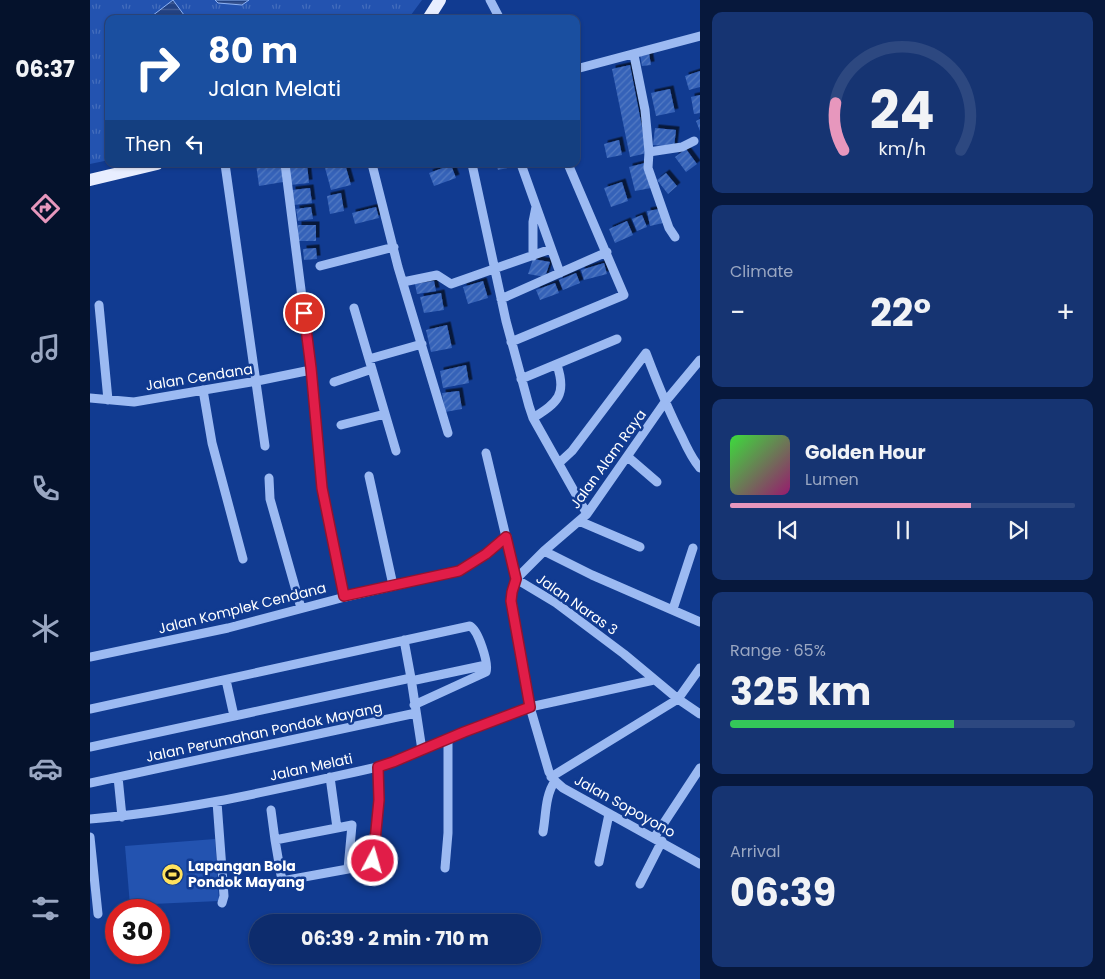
<!DOCTYPE html>
<html lang="en">
<head>
<meta charset="utf-8">
<style>
  :root { --surface:#0d2c6d; --page:#163472; --text:#f1f3f6; --muted:#9aa7c2; --line:#2d4880; --accent:#e797bd }
  body { margin:0; font-family:Poppins,sans-serif; background:var(--page); color:var(--text); height:100vh; display:flex; flex-direction:column; font-size:19px; white-space:nowrap }
  * { box-sizing:border-box; margin:0 }
  p { font-size:16px; color:var(--muted) }
  .icon { flex:none; width:28px; height:28px; fill:none; stroke:currentColor; stroke-width:2; stroke-linecap:round; stroke-linejoin:round }
  .map { position:relative; flex:1; overflow:hidden }
  .details { display:flex; flex-direction:column; gap:12px; padding:12px; background:#07183c; width:405px }
  .details>* { flex:none }
  .guide { position:absolute; left:15px; top:15px; width:475px; height:152px; border-radius:10px; box-shadow:0 1px 4px #0004,0 0 0 1px var(--line); background:#1a4fa0; color:#fff; overflow:hidden }
  .speed { position:absolute; left:15px; top:899px; display:flex; gap:10px; font-size:25px; font-weight:700; text-align:center }
  .speed>* { display:grid; place-content:center; width:65px; height:65px; border-radius:50%; background:var(--surface); box-shadow:0 1px 4px #0004,0 0 0 1px var(--line); line-height:1 }
  .speed .limit { border:8px solid #d22; background:#fff; color:#111 }
  .pin { position:absolute; display:grid; place-items:center; width:42px; height:42px; color:#fff; margin:-21px; border:2px solid #fff; border-radius:50%; box-shadow:0 1px 5px #0007 }
  .me { position:absolute; width:55px; margin:-28px; rotate:6deg; stroke-linejoin:round; filter:drop-shadow(0 0 4px #0008) }
  .turn { display:flex; align-items:center; gap:18px; height:105px; padding:0 20px; font-size:22px }
  .turn .icon { width:65px; height:65px; stroke-width:2.5 }
  .turn b { display:block; font-size:35px; line-height:42px }
  .then { display:flex; align-items:center; height:48px; padding:0 20px; background:#0003; gap:10px; font-size:19px }
  .big { font-size:38px; font-weight:700; line-height:1.1 }
  .details .card { flex:1; display:flex; flex-direction:column; justify-content:center; gap:8px; min-width:0; padding:0 18px; border-radius:10px; background:var(--page) }
  .details .dial { align-items:center; gap:0 }
  .dial svg { height:130px; overflow:visible; fill:none; stroke:var(--line); stroke-width:7; stroke-linecap:round; text-anchor:middle }
  .dial text { fill:var(--text); stroke:none }
  .song { display:flex; align-items:center; gap:15px }
  .cover { width:60px; height:60px; border-radius:8px; background:linear-gradient(135deg,hsl(120 70% 55%),hsl(320 70% 35%)) }
  .played { height:5px; border-radius:2px; background:linear-gradient(90deg,var(--accent) 70%,var(--line) 70%) }
  .keys { display:flex; justify-content:space-around; direction:ltr }
  .heat { display:flex; justify-content:space-between; align-items:center; font-size:28px; direction:ltr }
  .charge { height:8px; border-radius:4px; background:linear-gradient(90deg,#34c759 65%,var(--line) 0) }
  .trip { position:absolute; left:159px; top:914px; width:292px; height:50px; border-radius:25px; background:var(--surface); box-shadow:0 1px 4px #0004,0 0 0 1px var(--line); font-weight:700; line-height:50px; text-align:center }
  main { display:flex; flex:1; min-height:0 }
  .tabs { display:flex; flex-direction:column; width:90px; justify-content:space-around; align-items:center; background:#05122c; color:var(--muted) }
  .tabs .icon { width:35px; height:35px }
  .tabs .current { color:var(--accent) }
  .tabs b { font-size:22px; color:var(--text) }
  .map>svg:first-child { display:block }
  .grass { fill:url(#grass-tufts) }
  .pitch { fill:#2353b0 }
  .water { fill:url(#water-rules); stroke:#8eb3f6 }
  .building { fill:url(#building-hatch); filter:url(#shadow) }
  .lines { fill:none; stroke-linecap:round; stroke-linejoin:round }
  .minor { stroke:#9cbaf2; stroke-width:9 }
  .major { stroke:#e8eeff; stroke-width:12 }
  .route-casing { stroke:#92132f; stroke-width:12 }
  .route { stroke:#e11d48; stroke-width:9 }
  .labels { text-anchor:middle; stroke-width:5; stroke-linejoin:round; paint-order:stroke }
  .street-label { font-size:14px; fill:#fff; stroke:#113b91 }
  .poi-label { font-size:14px; font-weight:bold; fill:#fff; stroke:#113b91; text-anchor:start }
</style>
</head>
<body>
<main>
<nav class="tabs">
<b>06:37</b>
<svg class="icon current" aria-label="directions" viewBox="0 0 24 24"><path d="M12 3l9 9-9 9-9-9zM9 14v-3h6M13 9l2 2-2 2"/></svg>
<svg class="icon" aria-label="music" viewBox="0 0 24 24"><path d="M9 18V5l10-2v13"/><circle cx="6" cy="18" r="3"/><circle cx="16" cy="16" r="3"/></svg>
<svg class="icon" aria-label="phone" viewBox="0 0 24 24"><path d="M5 4h4l2 5-3 2q2 4 5 5l2-3 5 2v4C11 20 4 13 5 4z"/></svg>
<svg class="icon" aria-label="climate" viewBox="0 0 24 24"><path d="M12 3v18M4 7l16 10M4 17L20 7"/></svg>
<svg class="icon" aria-label="car" viewBox="0 0 24 24"><path d="M5 17H2v-5l4-1 3-4h7l3 4 3 1v5h-3M9 17h6M6 11h13"/><circle cx="7" cy="17" r="2"/><circle cx="17" cy="17" r="2"/></svg>
<svg class="icon" aria-label="filters" viewBox="0 0 24 24"><path d="M4 7h16M4 17h16"/><circle cx="9" cy="7" r="2"/><circle cx="15" cy="17" r="2"/></svg>
</nav>
<div class="map">
<svg width="610" height="979" viewBox="0 0 610 979">
  <defs>
    <pattern id="grass-tufts" width="24" height="20" patternUnits="userSpaceOnUse" patternTransform="scale(1.25)"><rect width="24" height="20" fill="#2353b0"/><path d="M3 7l-1-3M5 7V3M7 7l1-3M15 17l-1-3M17 17v-4M19 17l1-3" fill="none" stroke="#446dbc"/></pattern>
    <pattern id="water-rules" width="6" height="5" patternUnits="userSpaceOnUse" patternTransform="scale(1.25)"><rect width="6" height="5" fill="#234283"/><path d="M0 2.5h6" fill="none" stroke="#445e96"/></pattern>
    <pattern id="building-hatch" width="6" height="6" patternUnits="userSpaceOnUse" patternTransform="scale(1.25)"><rect width="6" height="6" fill="#3562b8"/><path d="M-1 1l2-2M0 6l6-6M5 7l2-2" fill="none" stroke="#537ac3"/></pattern>
    <filter id="shadow"><feDropShadow dx="3.5" dy="-3.5" stdDeviation="0" flood-color="#0009"/></filter>
  </defs>
  <rect width="100%" height="100%" fill="#113b91"/>
  <path class="grass" d="M0,0h332l-14,19h-299v141l-19,4z"/>
  <path class="pitch" d="M125,839l4,62 -89,4 -5,-59z"/>
  <path class="water" d="M83,0l14,19h-39z
    M125,0h34l-7,5 -24,-2z"/>
  <path class="building" d="M559,53l2,12 -9,1 -2,-12z
    M540,65l17,88 -17,4 -18,-88z
    M610,71v16l-11,3 -4,-14z
    M580,89l5,23 -19,4 -5,-23z
    M610,95v18l-6,1 -3,-17z
    M610,119v12l-4,-10z
    M565,128l21,2 -2,17 -21,-2z
    M529,140l3,15 -15,3 -3,-14z
    M596,149l11,15 -11,8 -11,-15z
    M555,163l6,25 -16,3 -6,-24z
    M166,164h25l2,18 -24,4z
    M198,164h19l2,19 -19,2z
    M234,164h21l6,21 -20,5z
    M406,164h16v3l-14,3z
    M361,165l5,13 -22,8 -5,-13z
    M576,173l11,13 -9,8 -11,-14z
    M532,182l6,19 -17,6 -7,-19z
    M220,188l2,15 -19,2 -1,-15z
    M251,193l3,18 -14,3 -3,-18z
    M221,207l2,12 -15,2 -2,-12z
    M286,207l3,11 -24,6 -3,-11z
    M570,209l3,14 -13,3 -3,-15z
    M552,215l5,12 -10,4 -5,-12z
    M537,221l6,14 -18,8 -6,-14z
    M208,225h18v16h-18z
    M226,248l1,11 -13,1 -1,-11z
    M443,259l17,3 -5,15 -17,-3z
    M514,263l3,11 -23,6 -3,-10z
    M486,273l4,10 -17,7 -4,-10z
    M344,281l2,10 -19,3 -2,-10z
    M393,281l5,17 -20,6 -5,-17z
    M465,283l4,10 -19,7 -4,-10z
    M351,293l3,17 -20,3 -4,-16z
    M357,325l5,23 -21,4 -5,-22z
    M376,365l3,18 -26,5 -3,-17z
    M369,391l3,18 -17,3 -3,-19z"/>
  <g class="lines">
    <path class="minor" d="M400,0l10,19
      M544,55l11,55 4,42 -1,16 21,60 6,9
      M486,69l124,-33
      M559,152l33,-5 12,-6
      M135,164l40,282
      M195,164l26,204 11,120 23,109
      M282,164l26,103 50,166
      M382,164l34,157 23,85 4,12 54,96
      M431,164l39,109
      M443,256v-34l3,-15
      M230,266l74,-19
      M313,282l34,-7 14,9 100,-35
      M411,299l106,-47
      M9,305l9,95
      M264,308l42,143
      M421,342l113,-47 -56,-131
      M556,353c11,29 22,57 36,84 5,11 10,22 18,31
      M279,359l53,-15
      M610,360l-35,42 -78,112 -43,37 -28,28 -5,17 19,111 19,65 6,9 8,7 137,76
      M431,379l96,-40
      M244,382l38,-13
      M113,390l9,53 31,116
      M0,398l44,4 123,-21 49,-10 5,-3
      M443,418c25,-16 34,-23 24,-53
      M251,425l44,-11
      M396,453l30,126 40,24 68,51 54,45 22,15
      M538,457l29,25
      M469,463l13,-12 74,-98
      M279,476l24,109
      M179,478l1,21 31,109
      M489,521l61,26
      M454,551l48,24 108,47
      M583,609l20,-61
      M314,640l7,38
      M0,657l138,-29 117,-31 114,-26 27,-17 21,-17
      M136,680l8,36
      M321,681l75,-16
      M0,709l380,-83c8,4 19,37 16,46l-72,33
      M0,747l321,-69 11,72
      M28,777l4,40
      M240,777l7,51 -62,12 7,41 66,-12 4,-44 -15,3
      M461,777l127,-78 22,-31
      M0,783l326,-70
      M127,802l7,94 -2,7
      M181,810l4,30
      M0,819c98,-8 192,-31 288,-52l15,-5 71,-30 66,-25 124,-27
      M453,832c3,-16 2,-37 12,-51
      M0,837l8,77
      M564,838l46,-70
      M283,861l6,-60 -1,-34
      M509,862l10,-48
      M355,868l3,-35v-94
      M550,884l22,-43"/>
    <path class="major" d="M338,19l12,-19
      M0,180l67,-16"/>
  </g>
  <g class="lines">
    <defs>
      <path id="route" d="M214,313l7,55 11,120 22,108 115,-25 27,-17 20,-17 10,42 -4,13 -1,9 19,106 -66,25 -71,30 -15,5 1,33 -6,61"/>
    </defs>
    <use href="#route" class="route-casing"/>
    <use href="#route" class="route"/>
  </g>
  <defs>
    <symbol id="stadium-disc" viewBox="-11 -11 22 22"><circle r="9.5" fill="#ffe25e" stroke="#113b91"/><path d="M0-5a6.5 5 0 1 0 0 10a6.5 5 0 1 0 0-10ZM-3.5-1.8h7v3.6h-7Z" fill="#111"/></symbol>
  </defs>
  <g fill-rule="evenodd">
    <use href="#stadium-disc" x="70" y="862" width="25" height="25"/>
  </g>
  <g class="labels">
    <g class="street-label">
      <text transform="translate(109 377) rotate(-9)" y="5">Jalan Cendana</text>
      <text transform="translate(518 459) rotate(-54)" y="5">Jalan Alam Raya</text>
      <text transform="translate(487 604) rotate(35)" y="5">Jalan Naras 3</text>
      <text transform="translate(152 608) rotate(-14)" y="5">Jalan Komplek Cendana</text>
      <text transform="translate(174 732) rotate(-12)" y="5">Jalan Perumahan Pondok Mayang</text>
      <text transform="translate(221 767) rotate(-12)" y="5">Jalan Melati</text>
      <text transform="translate(535 806) rotate(29)" y="5">Jalan Sopoyono</text>
    </g>
    <g class="poi-label">
      <text x="98" y="871">Lapangan Bola<tspan x="98" dy="16">Pondok Mayang</tspan></text>
    </g>
  </g>
</svg>
<div class="speed"><div class="limit">30</div></div>
<div class="pin" style="left:214px;top:313px;background:#d93025"><svg class="icon" aria-label="arrive" viewBox="0 0 24 24"><path d="M6 21V4h12l-3 4 3 4H6"/></svg></div>
<svg class="me" style="left:283px;top:861px" viewBox="-20 -20 40 40"><circle r="17" fill="#e11d48" stroke="#fff" stroke-width="3"/><path d="M0-11L8 9 0 5-8 9z" fill="#fff"/></svg>
<div class="trip">06:39 · 2 min · 710 m</div>
<div class="guide">
<div class="turn"><svg class="icon" aria-label="right" viewBox="0 0 24 24"><path d="M7 20v-9h11M14 6l5 5-5 5"/></svg><div><b>80 m</b>Jalan Melati</div></div>
<div class="then">Then<svg class="icon" aria-label="left" viewBox="0 0 24 24"><path d="M17 20v-9H6M10 6l-5 5 5 5"/></svg></div>
</div>
</div>
<section class="details">
<div class="card dial"><svg viewBox="0 0 100 80">
<path d="M14 69A42 42 0 1 1 86 69"/>
<path d="M14 69A42 42 0 0 1 9 40" stroke="#e797bd"/>
<text x="50" y="56" font-size="32" font-weight="700">24</text>
<text x="50" y="72" font-size="11">km/h</text>
</svg></div>
<div class="card"><p>Climate</p>
<div class="heat"><a>−</a><b class="big">22°</b><a>+</a></div>
</div>
<div class="card">
<div class="song"><i class="cover"></i><div><b>Golden Hour</b><p>Lumen</p></div></div>
<div class="played"></div>
<div class="keys"><svg class="icon" aria-label="previous" viewBox="0 0 24 24"><path d="M18 5L8 12l10 7zM5 5v14"/></svg><svg class="icon" aria-label="pause" viewBox="0 0 24 24"><path d="M8 5v14M16 5v14"/></svg><svg class="icon" aria-label="next" viewBox="0 0 24 24"><path d="M6 5l10 7-10 7zM19 5v14"/></svg></div>
</div>
<div class="card"><p>Range · 65%</p><b class="big">325 km</b><div class="charge"></div></div>
<div class="card"><p>Arrival</p><b class="big">06:39</b></div>
</section>
</main>
</body>
</html>
